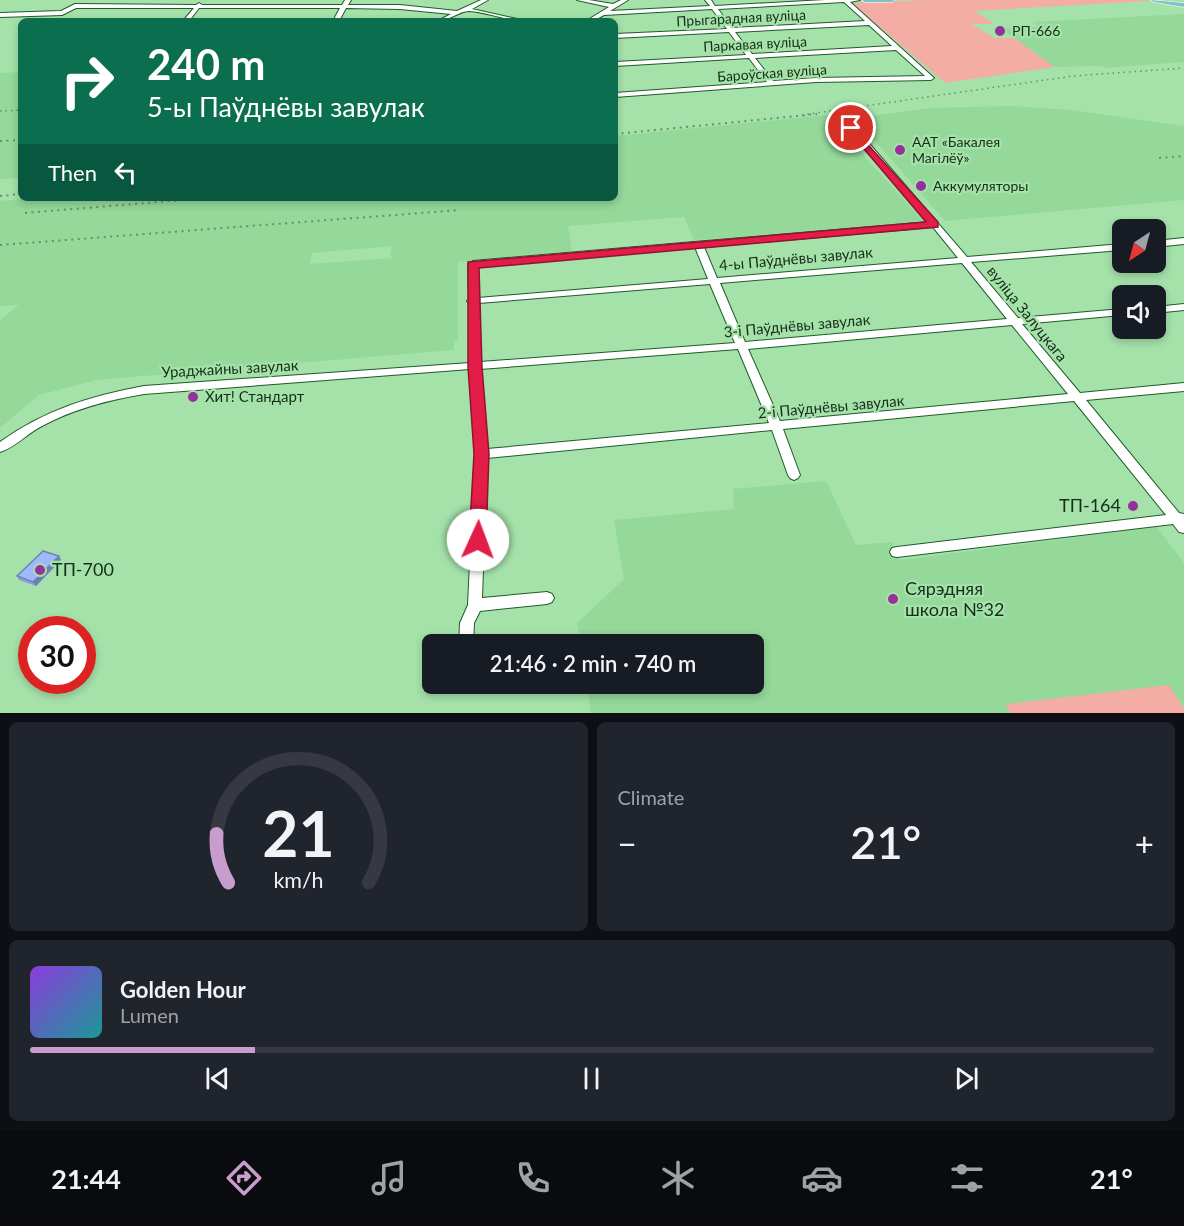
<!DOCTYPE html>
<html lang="en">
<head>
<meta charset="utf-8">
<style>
  :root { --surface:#171b24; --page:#20242c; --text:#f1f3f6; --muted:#9ea1a6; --line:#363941; --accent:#c89ccc }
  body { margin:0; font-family:Lato,sans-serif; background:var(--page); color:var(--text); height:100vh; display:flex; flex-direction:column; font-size:22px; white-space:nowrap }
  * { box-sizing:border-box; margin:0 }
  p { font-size:20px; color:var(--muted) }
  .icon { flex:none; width:33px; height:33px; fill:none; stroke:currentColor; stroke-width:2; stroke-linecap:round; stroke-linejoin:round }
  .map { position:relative; height:713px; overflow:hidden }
  .side { display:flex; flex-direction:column; gap:9px; padding:9px; background:#0d0f14; flex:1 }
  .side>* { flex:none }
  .banner { position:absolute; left:18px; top:18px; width:600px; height:183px; border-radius:9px; box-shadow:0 3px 9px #0003; background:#0b6e4f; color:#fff; overflow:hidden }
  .needle { width:39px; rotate:216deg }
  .buttons { position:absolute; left:1112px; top:219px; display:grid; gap:12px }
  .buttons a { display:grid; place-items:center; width:54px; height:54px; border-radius:9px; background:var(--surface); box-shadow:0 3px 9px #0003; font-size:30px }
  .speed { position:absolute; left:18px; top:616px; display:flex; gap:12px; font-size:30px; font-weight:700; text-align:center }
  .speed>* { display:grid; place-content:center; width:78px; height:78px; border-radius:50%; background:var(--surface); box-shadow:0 3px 9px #0003; line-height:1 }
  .speed .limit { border:9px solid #d22; background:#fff; color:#111 }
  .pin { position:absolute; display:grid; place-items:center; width:51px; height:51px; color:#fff; margin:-26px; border:3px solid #fff; border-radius:50%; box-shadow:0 2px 6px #0007 }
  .me { position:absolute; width:66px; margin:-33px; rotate:2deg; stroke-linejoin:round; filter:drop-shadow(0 0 4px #0008) }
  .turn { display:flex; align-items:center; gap:21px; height:126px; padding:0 30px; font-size:27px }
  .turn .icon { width:78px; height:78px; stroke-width:2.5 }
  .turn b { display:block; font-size:42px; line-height:51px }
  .then { display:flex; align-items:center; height:57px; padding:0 30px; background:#0003; gap:12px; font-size:22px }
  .big { font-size:45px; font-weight:600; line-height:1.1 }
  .side .card { flex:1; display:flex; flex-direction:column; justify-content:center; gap:9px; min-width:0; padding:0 21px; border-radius:9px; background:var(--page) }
  .side .dial { align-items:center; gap:0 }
  .dial svg { height:156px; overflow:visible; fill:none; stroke:var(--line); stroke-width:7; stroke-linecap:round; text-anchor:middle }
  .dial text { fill:var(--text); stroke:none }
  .song { display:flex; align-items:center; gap:18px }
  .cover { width:72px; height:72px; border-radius:9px; background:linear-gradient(135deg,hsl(270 70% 55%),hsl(180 70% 35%)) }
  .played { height:6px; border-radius:3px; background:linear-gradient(90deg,var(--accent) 20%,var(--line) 20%) }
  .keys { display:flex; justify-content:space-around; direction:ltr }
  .heat { display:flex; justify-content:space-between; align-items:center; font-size:33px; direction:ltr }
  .side .tiles { flex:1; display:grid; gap:9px; grid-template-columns:1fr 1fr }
  .card:last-child { grid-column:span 2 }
  .trip { position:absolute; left:422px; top:634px; width:342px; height:60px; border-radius:9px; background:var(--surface); box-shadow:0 3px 9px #0003; font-weight:600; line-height:60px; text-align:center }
  .tab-bar { display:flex; height:96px; justify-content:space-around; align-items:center; background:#090b0e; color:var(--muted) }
  .tab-bar .icon { width:42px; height:42px }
  .tab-bar .selected { color:var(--accent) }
  .tab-bar b { font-size:27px; color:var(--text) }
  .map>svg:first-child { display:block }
  .built { fill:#94d89a; fill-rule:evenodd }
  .green { fill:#f3ada4 }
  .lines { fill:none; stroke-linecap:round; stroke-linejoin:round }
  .minor-casing { stroke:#205b2a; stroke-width:2 }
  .major-casing { stroke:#fff; stroke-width:1 }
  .minor { fill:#fff; fill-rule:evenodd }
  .major { fill:#82c0c8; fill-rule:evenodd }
  .rail-far1 { stroke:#649168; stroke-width:1.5; stroke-dasharray:1.5 4; stroke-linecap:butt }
  .rail { stroke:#649168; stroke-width:2; stroke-dasharray:2 4.5; stroke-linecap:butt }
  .wall { fill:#879fd8 }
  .shaded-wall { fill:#6e82b0 }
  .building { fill:#9db9fb; stroke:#6e82b0; stroke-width:1.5 }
  .route { fill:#e11d48; stroke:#92132f; stroke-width:1.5 }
  .poi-dot { fill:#953198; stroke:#a5e2aa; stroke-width:2 }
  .labels { text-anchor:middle; stroke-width:4.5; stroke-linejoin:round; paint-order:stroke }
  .far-street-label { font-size:14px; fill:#152e18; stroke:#a5e2aa }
  .far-poi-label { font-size:14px; fill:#152e18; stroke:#a5e2aa; text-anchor:start }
  .street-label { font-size:15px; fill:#152e18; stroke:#a5e2aa }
  .poi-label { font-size:15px; fill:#152e18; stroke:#a5e2aa; text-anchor:start }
  .near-poi-label { font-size:18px; fill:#152e18; stroke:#a5e2aa; text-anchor:start }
</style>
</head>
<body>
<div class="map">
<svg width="1184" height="713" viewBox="0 0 1184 713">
  <rect width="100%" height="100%" fill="#a5e2aa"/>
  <path class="built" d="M1184,14v48l-79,6 -4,-2 -46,1 -48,-34h-9l-5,-4 46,-2 -7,-5z
    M21,72v106l-21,1v-106z
    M1011,106l61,4 112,16v74l-239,21 -90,-103 75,-10z
    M827,115l97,107 -230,18 -10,-23 -116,9 4,25 -114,11v79h-4v9l-358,30 -57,15 -39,33v-108l19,-15 -19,1v-105l30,-3h585v-62zM392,246l-2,9 2,3 -82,6 2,-11z
    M826,481l30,64 36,-3 8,18 257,-33 27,36v150h-593l-4,-29h166v-39h-172l-4,-22 47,-44 -10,-59 120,-11 -1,-20z"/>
  <path class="green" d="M925,0h223l1,1 -175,10 21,13h-24l24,14h19l41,29 -110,16 -93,-80z
    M1169,685l15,23v5h-174l-4,-9z"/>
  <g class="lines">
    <defs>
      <path id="minor" d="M345,0h6l-3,5h52l57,6 24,-11h7l-16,9 54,12c-20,0 -38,-9 -57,-10 -10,0 -20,10 -31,10l13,-7 -51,-5 -54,-1 -7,13h-6l7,-13h-141l-10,13h-6l11,-13h-118l-14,7 -62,2v-4l61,-2 14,-7 121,1 3,-2 3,2h140z
        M577,0h12l24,4 8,-4h7l-18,11 100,-5 -5,-6h6l4,6 110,-6h35l-10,2 84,76 -3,2 -115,2 -201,15v-4l152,-11 -18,-24 -134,8v-4l131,-7 -17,-23 -114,6v-4l112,-5 -15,-20 -108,6 -11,6h-7l23,-14zM844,2l21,19 -133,7 -14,-19zM869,25l23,21 -140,8 -17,-22zM896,50l29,26 -109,2 -43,3 -18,-23z
        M842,119h6l119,138 155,-13v6l-151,12 47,56 104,-9v6l-100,9 58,69 104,-10v8l-98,9 93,113 5,1v19l-5,-1 -6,-8 -276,33 -5,-1 -2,-4 2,-4 5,-1 269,-32 -92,-114 -291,28 17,46 -2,3 -4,2 -4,-2 -2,-3 -16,-45 -285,28 -5,140 65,-6 5,2 2,4 -2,4 -5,2 -67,7 -6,12 -1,22h-14l1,-22 8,-18 7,-151 -5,-85 -326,25c-36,6 -71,15 -104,33 -13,7 -26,21 -40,25v-10c45,-32 90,-46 144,-56l326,-23 -1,-60 -2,-2 2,-2 -1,-35 5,-3 456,-39 -87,-99zM933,227l25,31 -241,20 -13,-31zM695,247l13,32 -230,19v-32zM962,263l45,56 -262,23 -25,-59zM710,284l25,59 -255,19 -1,-59zM1012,325l56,69 -288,27 -32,-72zM738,349l31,74 -282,26 -7,-80z
        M1184,238v6l-29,3v-6z
        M1184,304v6l-29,3v-6z"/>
      <path id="major" d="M862,0h33l-3,2h-27z
        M1151,0l33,3v4l-30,-5z"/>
    </defs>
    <use href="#minor" class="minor-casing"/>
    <use href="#major" class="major-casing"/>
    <use href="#minor" class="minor"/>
    <use href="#major" class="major"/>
    <path class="rail-far1" d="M0,111l21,-1
      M802,115l271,-39 111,-8"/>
    <path class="rail" d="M615,134l202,-20
      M0,141l21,-1
      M1159,158l25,-2
      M0,196l21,-2
      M25,213l157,-13
      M0,245l460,-35"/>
  </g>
  <path class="wall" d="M59,556l2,4 -25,26 -17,-6 -2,-4z"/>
  <path class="shaded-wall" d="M59,556l2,4 -25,26 -3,-4z"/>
  <path class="building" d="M43,551l16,5 -26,26 -16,-6z"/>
  <path class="route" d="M851,126l87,96v5l-459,41 3,99 7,87 -3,86 -2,5h-12l-3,-5 5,-86 -6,-87v-105l458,-40 -78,-92 -2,-2z"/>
  <g class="poi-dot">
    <circle cx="1000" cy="31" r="6"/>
    <circle cx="900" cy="150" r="6"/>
    <circle cx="921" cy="186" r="6"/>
    <circle cx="193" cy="397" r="6"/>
    <circle cx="1133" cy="506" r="6"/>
    <circle cx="40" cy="570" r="6"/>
    <circle cx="893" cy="599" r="6"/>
  </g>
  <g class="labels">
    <g class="far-street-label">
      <text transform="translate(741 18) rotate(-3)" y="5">Прыгарадная вуліца</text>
      <text transform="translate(755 44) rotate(-3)" y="5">Паркавая вуліца</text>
      <text transform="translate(772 73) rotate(-4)" y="5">Бароўская вуліца</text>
    </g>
    <g class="far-poi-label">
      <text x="1012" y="36">РП-666</text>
      <text x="912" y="147">ААТ «Бакалея<tspan x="912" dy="16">Магілёў»</tspan></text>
      <text x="933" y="191">Аккумуляторы</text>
    </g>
    <g class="street-label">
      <text transform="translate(796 259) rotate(-5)" y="5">4-ы Паўднёвы завулак</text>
      <text transform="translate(1027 314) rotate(51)" y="5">вуліца Залуцкага</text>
      <text transform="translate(797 326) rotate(-5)" y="5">3-і Паўднёвы завулак</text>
      <text transform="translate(230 369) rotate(-3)" y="5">Ураджайны завулак</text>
      <text transform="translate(831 407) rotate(-5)" y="5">2-і Паўднёвы завулак</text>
    </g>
    <g class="poi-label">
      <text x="205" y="402">Хит! Стандарт</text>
    </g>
    <g class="near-poi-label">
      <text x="1121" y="512" text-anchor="end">ТП-164</text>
      <text x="52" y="576">ТП-700</text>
      <text x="905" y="595">Сярэдняя<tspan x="905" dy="21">школа №32</tspan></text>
    </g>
  </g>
</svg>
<div class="buttons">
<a><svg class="needle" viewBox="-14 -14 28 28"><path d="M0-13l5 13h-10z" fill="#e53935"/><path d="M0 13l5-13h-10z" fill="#9ea1a6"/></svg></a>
<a><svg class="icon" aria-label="sound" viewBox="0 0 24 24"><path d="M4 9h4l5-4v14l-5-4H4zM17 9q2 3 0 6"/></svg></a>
</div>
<div class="speed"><div class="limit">30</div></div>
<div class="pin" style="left:851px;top:128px;background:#d93025"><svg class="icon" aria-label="arrive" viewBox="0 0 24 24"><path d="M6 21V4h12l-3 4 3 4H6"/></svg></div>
<svg class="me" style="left:478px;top:540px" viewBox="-20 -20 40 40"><circle r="19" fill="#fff"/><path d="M0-13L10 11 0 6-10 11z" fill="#e11d48"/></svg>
<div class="trip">21:46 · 2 min · 740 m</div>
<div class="banner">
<div class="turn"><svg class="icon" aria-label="right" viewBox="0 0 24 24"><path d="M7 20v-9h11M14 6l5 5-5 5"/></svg><div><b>240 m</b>5-ы Паўднёвы завулак</div></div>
<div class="then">Then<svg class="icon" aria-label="left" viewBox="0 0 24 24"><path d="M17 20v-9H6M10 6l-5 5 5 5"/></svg></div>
</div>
</div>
<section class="side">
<div class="tiles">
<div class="card dial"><svg viewBox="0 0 100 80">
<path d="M14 69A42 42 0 1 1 86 69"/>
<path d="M14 69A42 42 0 0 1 8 44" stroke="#c89ccc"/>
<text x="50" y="56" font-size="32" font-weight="700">21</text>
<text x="50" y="72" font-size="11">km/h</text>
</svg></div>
<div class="card"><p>Climate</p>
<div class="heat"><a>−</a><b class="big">21°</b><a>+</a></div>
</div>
<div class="card">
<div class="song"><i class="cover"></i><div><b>Golden Hour</b><p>Lumen</p></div></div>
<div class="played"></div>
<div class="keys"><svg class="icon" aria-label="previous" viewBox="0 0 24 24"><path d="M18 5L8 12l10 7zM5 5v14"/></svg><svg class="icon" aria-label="pause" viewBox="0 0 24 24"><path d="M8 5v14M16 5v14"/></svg><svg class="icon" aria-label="next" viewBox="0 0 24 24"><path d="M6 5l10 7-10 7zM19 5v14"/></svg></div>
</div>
</div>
</section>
<nav class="tab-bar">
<b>21:44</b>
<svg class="icon selected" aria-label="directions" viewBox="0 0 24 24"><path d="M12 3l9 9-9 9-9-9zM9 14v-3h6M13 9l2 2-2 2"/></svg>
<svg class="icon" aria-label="music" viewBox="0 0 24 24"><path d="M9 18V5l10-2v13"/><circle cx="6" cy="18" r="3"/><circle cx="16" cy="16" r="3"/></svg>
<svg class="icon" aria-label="phone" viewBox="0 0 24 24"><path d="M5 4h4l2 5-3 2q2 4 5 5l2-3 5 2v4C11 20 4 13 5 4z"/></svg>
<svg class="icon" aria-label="climate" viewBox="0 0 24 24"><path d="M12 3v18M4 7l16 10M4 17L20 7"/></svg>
<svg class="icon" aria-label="car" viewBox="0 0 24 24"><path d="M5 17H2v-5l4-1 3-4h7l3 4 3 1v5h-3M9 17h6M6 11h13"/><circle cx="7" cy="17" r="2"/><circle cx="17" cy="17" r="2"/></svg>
<svg class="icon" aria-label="filters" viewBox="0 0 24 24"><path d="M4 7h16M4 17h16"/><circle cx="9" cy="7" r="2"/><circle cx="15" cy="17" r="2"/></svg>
<b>21°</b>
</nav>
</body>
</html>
